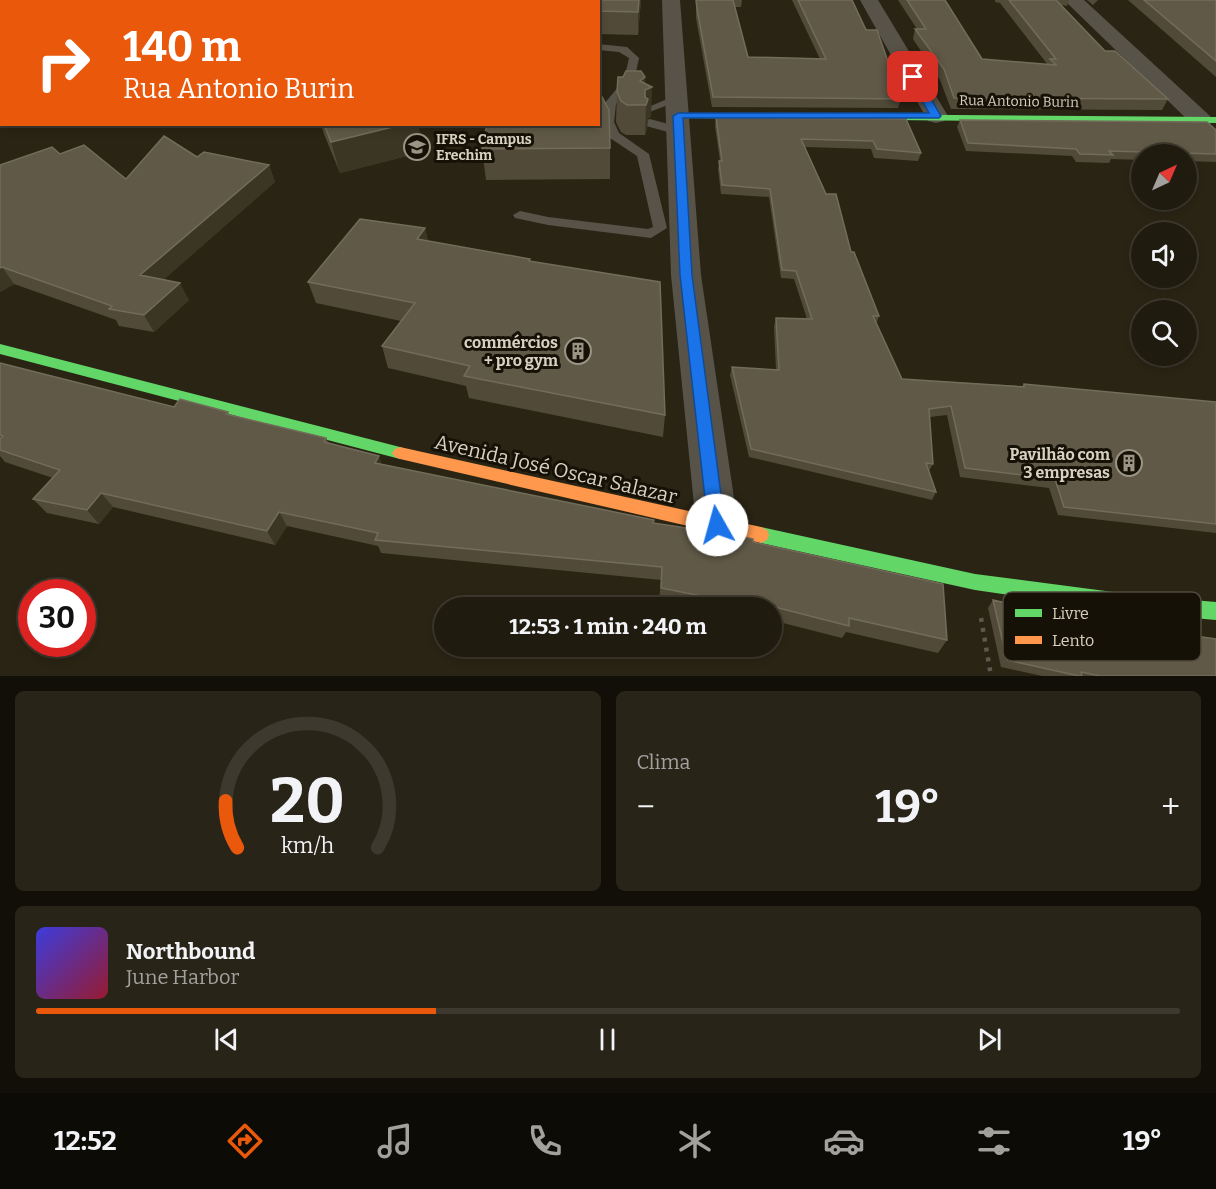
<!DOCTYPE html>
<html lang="pt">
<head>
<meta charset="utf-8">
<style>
  :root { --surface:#201b0f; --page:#282418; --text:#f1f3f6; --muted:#a2a19e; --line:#3d392f; --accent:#ea580c }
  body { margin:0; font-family:Bitter,serif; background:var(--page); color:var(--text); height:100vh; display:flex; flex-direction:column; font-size:22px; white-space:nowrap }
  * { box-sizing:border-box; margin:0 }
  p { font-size:20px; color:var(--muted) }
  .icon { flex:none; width:33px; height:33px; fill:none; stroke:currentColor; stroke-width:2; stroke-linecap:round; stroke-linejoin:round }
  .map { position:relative; height:676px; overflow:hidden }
  .panel { display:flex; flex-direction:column; gap:15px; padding:15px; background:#120f08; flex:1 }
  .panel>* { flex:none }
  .guide { position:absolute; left:0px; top:0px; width:600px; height:126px; box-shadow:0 3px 9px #0003,0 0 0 2px var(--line); background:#ea580c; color:#fff; overflow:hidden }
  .needle { width:39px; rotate:44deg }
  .fabs { position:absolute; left:1131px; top:144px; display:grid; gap:12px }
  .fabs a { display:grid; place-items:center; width:66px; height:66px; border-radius:50%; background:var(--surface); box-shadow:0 3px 9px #0003,0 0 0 2px var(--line); font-size:30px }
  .speed { position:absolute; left:18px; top:579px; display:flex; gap:12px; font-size:30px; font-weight:700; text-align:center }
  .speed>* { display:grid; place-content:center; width:78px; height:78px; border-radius:50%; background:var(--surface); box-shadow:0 3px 9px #0003,0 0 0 2px var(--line); line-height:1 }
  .speed .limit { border:9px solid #d22; background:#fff; color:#111 }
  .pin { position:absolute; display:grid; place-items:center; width:51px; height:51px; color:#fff; margin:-26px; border-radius:12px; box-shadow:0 3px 9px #0006 }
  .me { position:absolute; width:66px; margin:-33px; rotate:353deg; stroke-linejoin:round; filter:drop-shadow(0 0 4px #0008) }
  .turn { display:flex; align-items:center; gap:21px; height:126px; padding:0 24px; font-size:27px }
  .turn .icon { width:78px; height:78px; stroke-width:2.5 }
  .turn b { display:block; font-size:42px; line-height:51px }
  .big { font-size:45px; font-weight:700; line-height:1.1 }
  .panel .tile { flex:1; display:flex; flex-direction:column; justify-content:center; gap:9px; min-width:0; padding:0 21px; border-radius:9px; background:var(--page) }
  .panel .dial { align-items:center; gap:0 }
  .dial svg { height:156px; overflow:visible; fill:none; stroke:var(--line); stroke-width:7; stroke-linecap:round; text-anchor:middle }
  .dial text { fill:var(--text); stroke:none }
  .song { display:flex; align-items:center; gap:18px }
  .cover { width:72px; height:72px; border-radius:9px; background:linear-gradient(135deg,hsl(240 70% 55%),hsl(350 70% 35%)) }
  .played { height:6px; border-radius:3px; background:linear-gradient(90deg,var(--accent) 35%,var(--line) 35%) }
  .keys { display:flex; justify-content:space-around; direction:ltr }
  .heat { display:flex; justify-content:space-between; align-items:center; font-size:33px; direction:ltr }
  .panel .tiles { flex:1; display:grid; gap:15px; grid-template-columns:1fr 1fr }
  .tile:last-child { grid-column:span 2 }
  .trip { position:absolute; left:434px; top:597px; width:348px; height:60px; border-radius:30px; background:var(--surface); box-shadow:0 3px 9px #0003,0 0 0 2px var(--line); font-weight:700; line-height:60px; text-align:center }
  .tab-bar { display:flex; height:96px; justify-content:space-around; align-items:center; background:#0d0b06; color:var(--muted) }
  .tab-bar .icon { width:42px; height:42px }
  .tab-bar .selected { color:var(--accent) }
  .tab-bar b { font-size:27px; color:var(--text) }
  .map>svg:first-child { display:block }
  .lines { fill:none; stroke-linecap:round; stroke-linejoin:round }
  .path { stroke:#5c594f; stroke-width:4.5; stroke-dasharray:4 6; stroke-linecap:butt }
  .lane { fill:#575348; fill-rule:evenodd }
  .street { fill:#575348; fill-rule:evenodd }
  .fast { fill:#63d668; fill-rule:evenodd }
  .slow { fill:#ff974d; fill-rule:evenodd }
  .wall { fill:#514a38 }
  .shaded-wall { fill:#3b3524 }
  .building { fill:#605947; stroke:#726c5a; stroke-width:1.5 }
  .route { fill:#1a73e8; stroke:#114b97; stroke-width:1.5 }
  .labels { text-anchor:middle; stroke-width:6; stroke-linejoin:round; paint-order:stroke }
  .far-street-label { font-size:14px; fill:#d8d1c2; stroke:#161106 }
  .far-poi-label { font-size:14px; font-weight:bold; fill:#d8d1c2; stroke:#161106; text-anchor:start }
  .poi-label { font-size:16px; font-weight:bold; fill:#d8d1c2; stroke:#161106; text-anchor:end }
  .near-street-label { font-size:20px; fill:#d8d1c2; stroke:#161106 }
  .key { fill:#161106; stroke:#504b3e; stroke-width:1.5 }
  .key-label { font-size:16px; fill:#d8d1c2 }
</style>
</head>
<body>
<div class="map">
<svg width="1216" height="676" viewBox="0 0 1216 676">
  <rect width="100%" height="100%" fill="#2a2414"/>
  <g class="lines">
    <path class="path" d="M981,618l10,58"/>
    <path class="lane" d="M598,44l29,3 12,11 -5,23 -18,23 -2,18 5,11 30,21 18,74 -16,10 -103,-13 -33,-7 -2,-3 7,-4 28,6 100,12 5,-2 -16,-71 -27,-18 -8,-16 2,-18 20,-24 5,-22 -10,-6 -21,-2z
      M677,95l6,3 -2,2 -34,13 -6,-3z
      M650,119l33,9 2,3 -6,4 -33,-9v-6z"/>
    <path class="street" d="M662,0h18l21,275 37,250 -6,13 -15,5 -15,-5 -6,-13 -25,-250z
      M860,0h18l70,116 -4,5 -8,2 -8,-2z
      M1064,0h20l125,115 4,5 -4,5 -8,2 -8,-2z"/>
    <path class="fast" d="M678,113l538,4v6l-541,-5v-4z
      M0,344l400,103 5,2 3,4 -3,4 -5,2 -400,-105z
      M761,527l214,47 161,21 80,7v18l-80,-7 -161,-23 -214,-47 -6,-3 -2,-5 2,-5z"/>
    <path class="slow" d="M400,447l361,80 6,3 2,5 -2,5 -6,3 -361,-84 -5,-2 -3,-4 3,-4z"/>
  </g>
  <path class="wall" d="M358,0h283l-3,35 -40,-1v-32h-245z
    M696,0h46l-1,7h-6l13,50 72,2 -28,-59h60l49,99 -3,9 -186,-1 -16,-89z
    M898,0h48l-1,1 37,58 66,6 -48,-62 -5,-1v-2h74l-2,6 -6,-1 44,46 63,48 -6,11 -211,-1 -11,-29 -27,-41 2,-10h2z
    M1087,0h11l-5,5z
    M1128,0h88v77z
    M645,77v7l6,33 -3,1 -1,11 -2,6h-19l-5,-3 -5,-10 1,-30z
    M601,96l9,52v31l-124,1 -4,-31z
    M716,118l190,1 15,34 -3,8 -44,-3 -3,-9 -66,-2 74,169 -3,8 26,55 120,7 2,-2 192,18v131l-158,-18 -9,-27 -89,-11 -13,-62 -17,2 3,47 -4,7 7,21 -4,8 -183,-43 -19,-82 2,-8 44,3 -2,-43 2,-9 31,1 -13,-40 -13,-1 -12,-81 -48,-3 -3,-25 2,-8 -5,-35z
    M960,120l256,10v32l-30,-1v-7h-44v6l-31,-1 -2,4 -33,-1 -4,-6 -106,-5 -9,-24z
    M321,124h97l5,28 -83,21 -16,-39z
    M60,154l66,25 71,-22 72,8 6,17 -111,97 25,21 -35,32 -35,-6 -3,-6 -102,-36 -14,8v-127z
    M425,228l3,13 102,20 135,154 -2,22 -194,-39 -3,-12 -78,-18 -6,-22 19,-25 -85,-18 -8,-21z
    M0,363l174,44 54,5 1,3 97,23 3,5 53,21 271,59 100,19 194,98 -9,13 -92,-21 -4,6 -71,-18v-12h-80l-32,-7 2,-21 -280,-27 -3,-7 -91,-20 -12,19 -162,-38 -14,17 -52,-11 -14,-14 20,-21 -48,-16 -5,-6z
    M993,600l86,19 137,57h-174l-41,-9 -13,-59z"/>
  <path class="shaded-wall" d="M410,0h25v2h-27z
    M453,0h34v2h-34z
    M639,0h2l-3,35v-23z
    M2,31v17h-2v-16z
    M645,77l-1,28 -4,-24z
    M652,87l-1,30 -3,1 -1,11 -2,6 1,-30 -1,-15z
    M2,105v19l-2,1v-19z
    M405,124h13l5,28 -83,21 -9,-31z
    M269,165l6,17 -125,110 -10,-17z
    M425,228l5,21 -13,-10z
    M2,267l12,17 -14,8v-24z
    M180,283l9,17 -35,32 -10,-17z
    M379,456l5,15 -9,-8z
    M101,493l12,14 -14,17 -12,-14z
    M279,512l8,14 -12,19 -8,-14z"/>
  <path class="building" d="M0,0h50l3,2h-51v29l-2,1z
    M358,0h52l-2,2h-55z
    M536,0h103l-1,12 -40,-1v-9h-58z
    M696,0h37l15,57 78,2 -28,-59h54l14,30h11l24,69 -188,-2 -16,-88z
    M907,0h38l37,59 74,6 -6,-6h6l-47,-59h47l49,51h10l53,48 -214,-1 -10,-29 -29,-40h11z
    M1144,0h72v61z
    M626,71h15l4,6 -5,4 12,6 -7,3v7l3,2 -2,6h-19l-6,-4 -4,-9 1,-15h5z
    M598,78h3l-1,15 9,17 1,38 -128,1 5,-25h111z
    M0,87l2,2v16l-2,1z
    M716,118l190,1 15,34 -44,-4 -4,-8 -72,-2 25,55h10l15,58h3l25,64h-6l29,63 122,8v-3l192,18v122l-152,-17 -9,-28 -90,-11 -14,-62 -22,3 4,55 -7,-1 10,29 -185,-43 -19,-82 47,3 -3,-52 36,1 -16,-48 -14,-1 -12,-81 -48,-4 -3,-24h3z
    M960,120l247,2 9,8v24l-107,-3 4,4 -33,-1 -4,-5 -108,-6z
    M324,124h81l-74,18z
    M164,136l33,21 7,-5 65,13 -129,110 40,8 -36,32 -35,-6 3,-3 -110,-39 -2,1v-103l52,-18 8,7 24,-9 42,34z
    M360,219l65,9 -8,11 113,20 -1,2 131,21 5,133 -201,-39 6,-10 -88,-20 33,-43 -107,-21z
    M0,363l174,44 6,-8 48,13 -2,2 100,24 -2,4 55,14 -4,7 279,57 -1,3 87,13 13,3v3l190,42 4,56 -98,-22v8l-98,-25v5l-90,-18 1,-21 -287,-27 3,-7 -99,-21 -12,19 -166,-38 -14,17 -54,-11 27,-29 -60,-20v-11l3,-3 -3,-1z
    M993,600l86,19 137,20v37h-116l-19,-4 1,4h-3l-72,-16z"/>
  <path class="route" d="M910,75l8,2 23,39 -2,2h-256l9,157 33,250 -2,6 -6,2 -6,-2 -3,-6 -28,-250 -7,-159 5,-3h251l-20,-36z"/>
  <defs>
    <symbol id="university-ring" viewBox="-11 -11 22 22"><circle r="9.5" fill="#161106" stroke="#9b9485" stroke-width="1.5"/><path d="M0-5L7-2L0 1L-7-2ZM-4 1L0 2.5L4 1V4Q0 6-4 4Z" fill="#9b9485"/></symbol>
    <symbol id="building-ring" viewBox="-11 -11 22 22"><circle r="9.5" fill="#161106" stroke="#9b9485" stroke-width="1.5"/><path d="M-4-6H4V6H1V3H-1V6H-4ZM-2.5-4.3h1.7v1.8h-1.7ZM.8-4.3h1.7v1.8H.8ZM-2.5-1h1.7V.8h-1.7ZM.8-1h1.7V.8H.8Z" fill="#9b9485"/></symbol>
  </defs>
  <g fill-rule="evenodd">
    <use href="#university-ring" x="402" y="132" width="30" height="30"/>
    <use href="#building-ring" x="563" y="336" width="30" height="30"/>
    <use href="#building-ring" x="1114" y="448" width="30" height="30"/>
  </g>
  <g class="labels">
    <g class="far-street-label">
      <text transform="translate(1019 101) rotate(1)" y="5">Rua Antonio Burin</text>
    </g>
    <g class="far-poi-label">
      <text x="436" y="144">IFRS - Campus<tspan x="436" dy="16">Erechim</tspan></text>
    </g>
    <g class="poi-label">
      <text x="558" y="348">commércios<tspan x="558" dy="18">+ pro gym</tspan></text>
      <text x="1110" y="460">Pavilhão com<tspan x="1110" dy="18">3 empresas</tspan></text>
    </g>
    <g class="near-street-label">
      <text transform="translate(556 469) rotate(13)" y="7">Avenida José Oscar Salazar</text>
    </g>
  </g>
  <rect x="1003" y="592" width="198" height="69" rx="9" class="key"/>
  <rect x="1015" y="609" width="27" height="8" fill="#63d668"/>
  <rect x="1015" y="636" width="27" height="8" fill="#ff974d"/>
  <g class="key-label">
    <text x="1052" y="619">Livre</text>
    <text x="1052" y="646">Lento</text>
  </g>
</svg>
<div class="fabs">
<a><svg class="needle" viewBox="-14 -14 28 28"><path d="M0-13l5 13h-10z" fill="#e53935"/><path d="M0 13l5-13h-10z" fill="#a2a19e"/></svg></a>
<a><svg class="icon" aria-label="sound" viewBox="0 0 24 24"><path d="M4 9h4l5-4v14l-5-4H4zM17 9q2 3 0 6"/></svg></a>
<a><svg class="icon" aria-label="search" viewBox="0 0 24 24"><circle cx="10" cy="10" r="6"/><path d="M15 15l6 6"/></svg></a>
</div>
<div class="speed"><div class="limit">30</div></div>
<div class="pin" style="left:913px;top:77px;background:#d93025"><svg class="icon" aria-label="arrive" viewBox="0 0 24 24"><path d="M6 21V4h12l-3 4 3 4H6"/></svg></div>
<svg class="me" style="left:717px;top:525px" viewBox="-20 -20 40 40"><circle r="19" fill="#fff"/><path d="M0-13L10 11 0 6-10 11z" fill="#1a73e8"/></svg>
<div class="trip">12:53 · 1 min · 240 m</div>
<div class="guide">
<div class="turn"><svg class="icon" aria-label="right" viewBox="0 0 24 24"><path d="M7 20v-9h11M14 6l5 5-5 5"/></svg><div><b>140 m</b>Rua Antonio Burin</div></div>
</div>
</div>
<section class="panel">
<div class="tiles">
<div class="tile dial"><svg viewBox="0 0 100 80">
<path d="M14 69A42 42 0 1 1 86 69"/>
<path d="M14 69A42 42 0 0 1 8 45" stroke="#ea580c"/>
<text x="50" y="56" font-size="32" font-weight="700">20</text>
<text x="50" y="72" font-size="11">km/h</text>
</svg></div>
<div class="tile"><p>Clima</p>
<div class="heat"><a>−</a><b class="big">19°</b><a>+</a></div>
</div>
<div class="tile">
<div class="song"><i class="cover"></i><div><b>Northbound</b><p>June Harbor</p></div></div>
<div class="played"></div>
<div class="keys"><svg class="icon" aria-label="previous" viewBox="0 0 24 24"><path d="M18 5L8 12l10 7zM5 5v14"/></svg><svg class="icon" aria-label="pause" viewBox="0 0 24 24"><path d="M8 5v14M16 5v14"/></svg><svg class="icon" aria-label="next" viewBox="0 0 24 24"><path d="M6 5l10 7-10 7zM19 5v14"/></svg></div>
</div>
</div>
</section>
<nav class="tab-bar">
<b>12:52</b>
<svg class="icon selected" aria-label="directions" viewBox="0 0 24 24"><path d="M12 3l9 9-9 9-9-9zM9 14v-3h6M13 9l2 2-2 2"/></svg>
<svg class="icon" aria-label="music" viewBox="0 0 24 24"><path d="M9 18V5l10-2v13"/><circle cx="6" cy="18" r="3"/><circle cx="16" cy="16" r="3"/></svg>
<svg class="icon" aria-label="phone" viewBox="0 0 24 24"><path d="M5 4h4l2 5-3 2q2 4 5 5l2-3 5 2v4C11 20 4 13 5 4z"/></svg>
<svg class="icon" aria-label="climate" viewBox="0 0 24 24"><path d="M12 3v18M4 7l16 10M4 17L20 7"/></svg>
<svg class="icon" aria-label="car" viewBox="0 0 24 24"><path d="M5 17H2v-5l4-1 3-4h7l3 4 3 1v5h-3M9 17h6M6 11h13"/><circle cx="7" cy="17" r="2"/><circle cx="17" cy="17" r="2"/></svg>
<svg class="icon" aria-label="filters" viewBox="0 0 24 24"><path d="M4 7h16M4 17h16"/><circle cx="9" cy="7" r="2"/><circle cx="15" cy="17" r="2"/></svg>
<b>19°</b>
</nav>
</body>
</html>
